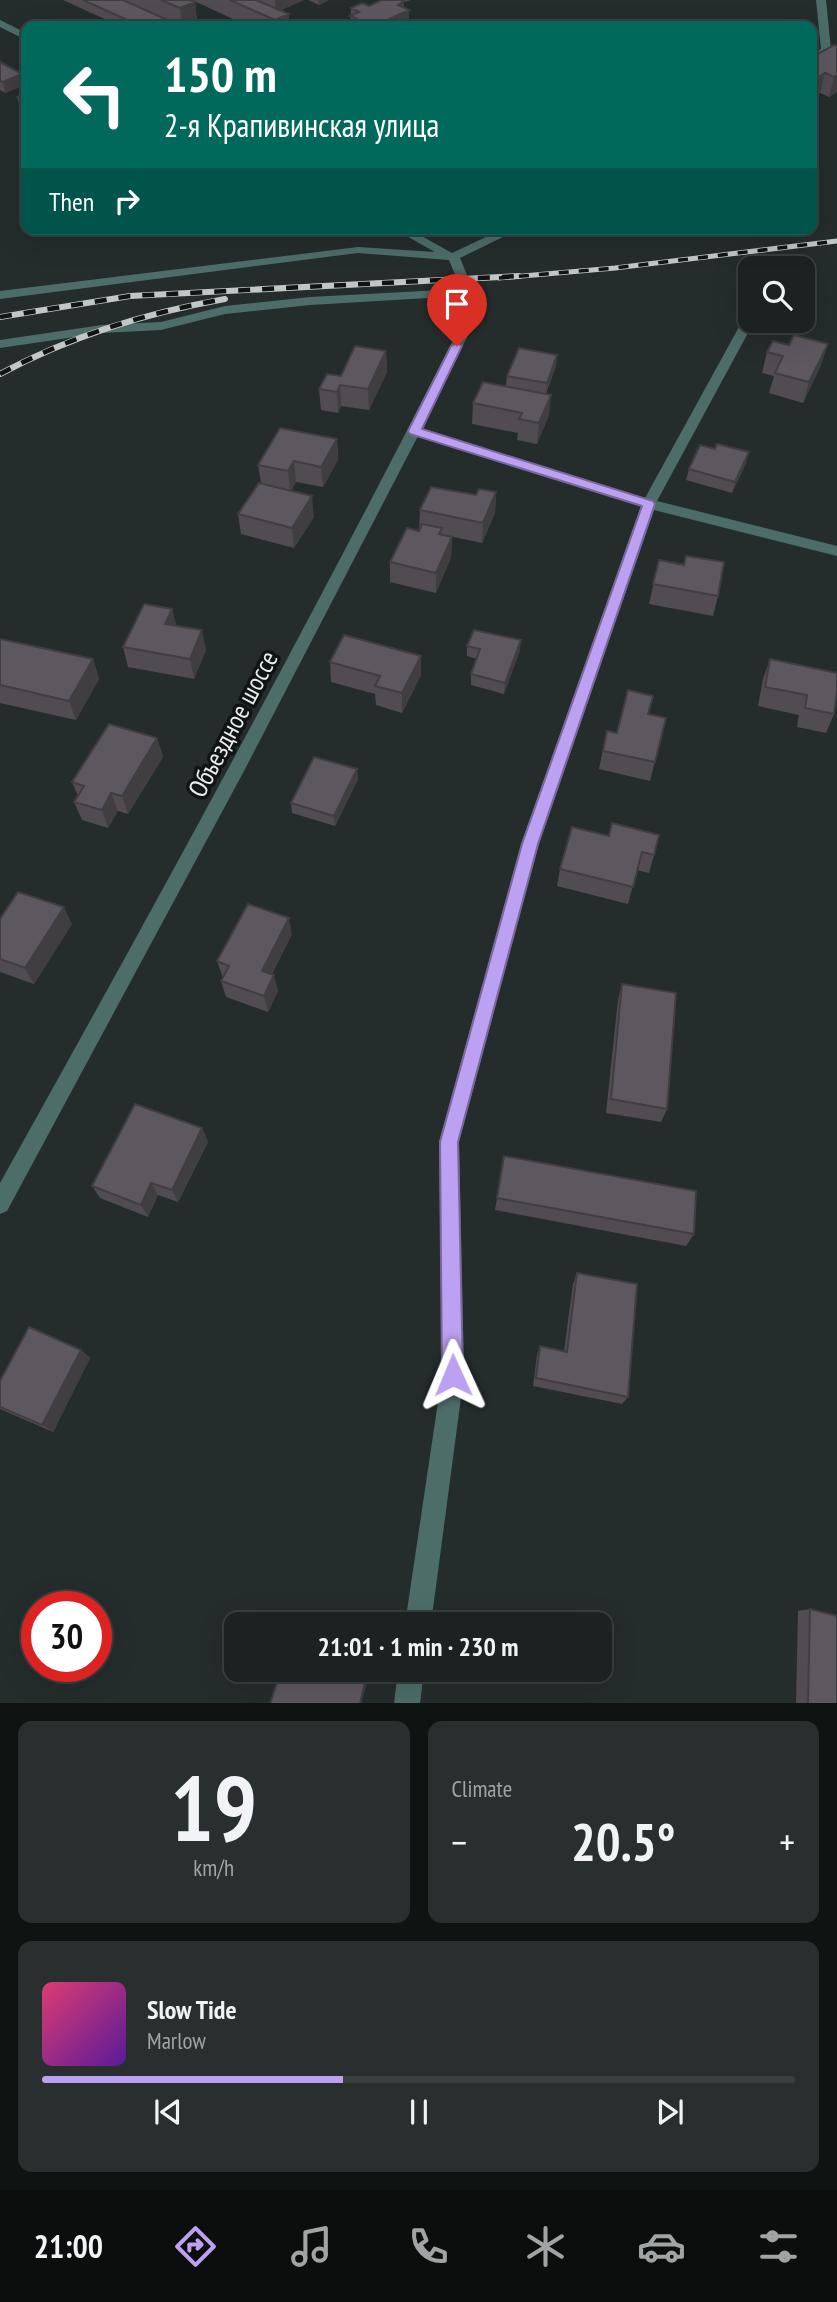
<!DOCTYPE html>
<html lang="en">
<head>
<meta charset="utf-8">
<style>
  :root { --surface:#1b2221; --page:#282f2e; --text:#f1f3f6; --muted:#a0a4a5; --line:#393f3f; --accent:#bca0f2 }
  body { margin:0; font-family:"PT Sans Narrow",sans-serif; background:var(--page); color:var(--text); height:100vh; display:flex; flex-direction:column; font-size:26px; white-space:nowrap }
  * { box-sizing:border-box; margin:0 }
  p { font-size:23px; color:var(--muted) }
  .icon { flex:none; width:38px; height:38px; fill:none; stroke:currentColor; stroke-width:2; stroke-linecap:round; stroke-linejoin:round }
  .map { position:relative; height:1703px; overflow:hidden }
  .sheet { display:flex; flex-direction:column; gap:18px; padding:18px; background:#0f1312; flex:1 }
  .sheet>* { flex:none }
  .hud { position:absolute; left:21px; top:21px; width:796px; height:214px; border-radius:14px; box-shadow:0 7px 28px #0002,0 0 0 2px var(--line); background:#00695c; color:#fff; overflow:hidden }
  .fabs { position:absolute; left:738px; top:256px; display:grid; gap:14px }
  .fabs a { display:grid; place-items:center; width:77px; height:77px; border-radius:14px; background:var(--surface); box-shadow:0 7px 28px #0002,0 0 0 2px var(--line); font-size:35px }
  .speed { position:absolute; left:21px; top:1591px; display:flex; gap:14px; font-size:35px; font-weight:700; text-align:center }
  .speed>* { display:grid; place-content:center; width:91px; height:91px; border-radius:50%; background:var(--surface); box-shadow:0 7px 28px #0002,0 0 0 2px var(--line); line-height:1 }
  .speed .limit { border:10px solid #d22; background:#fff; color:#111 }
  .pin { position:absolute; display:grid; place-items:center; width:60px; height:60px; color:#fff; margin:-72px -30px; border-radius:50% 50% 50% 0; rotate:-45deg; box-shadow:0 0 7px #0007 }
  .pin .icon { rotate:45deg }
  .me { position:absolute; width:77px; margin:-38px; rotate:359deg; stroke-linejoin:round; filter:drop-shadow(0 0 5px #0008) }
  .turn { display:flex; align-items:center; gap:24px; height:147px; padding:0 28px; font-size:32px }
  .turn .icon { width:91px; height:91px; stroke-width:2.5 }
  .turn b { display:block; font-size:49px; line-height:60px }
  .then { display:flex; align-items:center; height:66px; padding:0 28px; background:#0003; gap:14px; font-size:26px }
  .big { font-size:52px; font-weight:700; line-height:1.1 }
  .sheet .tile { flex:1; display:flex; flex-direction:column; justify-content:center; gap:10px; min-width:0; padding:0 24px; border-radius:14px; background:var(--page) }
  .sheet .dial { align-items:center; gap:0 }
  .dial b { font-size:91px; line-height:1 }
  .song { display:flex; align-items:center; gap:21px }
  .cover { width:84px; height:84px; border-radius:10px; background:linear-gradient(135deg,hsl(340 70% 55%),hsl(270 70% 35%)) }
  .played { height:7px; border-radius:4px; background:linear-gradient(90deg,var(--accent) 40%,var(--line) 40%) }
  .keys { display:flex; justify-content:space-around; direction:ltr }
  .heat { display:flex; justify-content:space-between; align-items:center; font-size:38px; direction:ltr }
  .sheet .tiles { flex:1; display:grid; gap:18px; grid-template-columns:1fr 1fr }
  .tile:last-child { grid-column:span 2 }
  .trip { position:absolute; left:224px; top:1612px; width:388px; height:70px; border-radius:14px; background:var(--surface); box-shadow:0 7px 28px #0002,0 0 0 2px var(--line); font-weight:700; line-height:70px; text-align:center }
  .tab-bar { display:flex; height:112px; justify-content:space-around; align-items:center; background:#0b0e0d; color:var(--muted) }
  .tab-bar .icon { width:49px; height:49px }
  .tab-bar .on { color:var(--accent) }
  .tab-bar b { font-size:32px; color:var(--text) }
  .map>svg:first-child { display:block }
  .lines { fill:none; stroke-linecap:round; stroke-linejoin:round }
  .minor { fill:#4d6d69; fill-rule:evenodd }
  .rail-far1-casing { stroke:#c0c7c6; stroke-width:5 }
  .rail-casing { stroke:#c0c7c6; stroke-width:6 }
  .rail-far1 { stroke:#101414; stroke-width:3.5; stroke-dasharray:10; stroke-linecap:butt }
  .rail { stroke:#101414; stroke-width:4.5; stroke-dasharray:12; stroke-linecap:butt }
  .wall { fill:#504c52 }
  .shaded-wall { fill:#413e42 }
  .building { fill:#5d585f; stroke:#413e42; stroke-width:2 }
  .route { fill:#bca0f2; stroke:#7a689d; stroke-width:2 }
  .labels { text-anchor:middle; stroke-width:7; stroke-linejoin:round; paint-order:stroke }
  .street-label { font-size:26px; fill:#e8eeed; stroke:#101414 }
</style>
</head>
<body>
<div class="map">
<svg width="837" height="1704" viewBox="0 0 837 1704">
  <rect width="100%" height="100%" fill="#242d2c"/>
  <g class="lines">
    <path class="minor" d="M816,0h10l5,50 -19,13v-8l9,-6z
      M0,20l26,13v7l-26,-13z
      M394,229h15l43,24 51,-24h16l-59,29 14,34 -1,33 -51,104 223,69 100,-182 6,-4v8h4l-98,181 180,45v10l-183,-46 -115,334 -80,298 5,233 -33,249h-26l37,-249 -3,-233 82,-298 120,-338 -223,-70 -174,335 -237,440 -7,3v-31c158,-283 314,-568 461,-858l1,-29 -152,9 -85,9 -64,16 -59,3 -102,15v-8l102,-15 59,-3 64,-16 85,-9 151,-8 -12,-29 -91,-7 -358,46v-8l358,-44 77,5z
      M398,1670h26l-4,34h-26z"/>
    <defs>
      <path id="rail-far1" d="M499,278l116,-10 222,-27"/>
      <path id="rail" d="M0,317l130,-21 389,-20
        M0,374c71,-38 145,-61 225,-75"/>
    </defs>
    <use href="#rail-far1" class="rail-far1-casing"/>
    <use href="#rail" class="rail-casing"/>
    <use href="#rail-far1" class="rail-far1"/>
    <use href="#rail" class="rail"/>
  </g>
  <path class="wall" d="M63,0h127l5,2 2,19 -12,5h-5l-7,-3v3h-53z
    M192,0h112l-23,10 8,16h-41z
    M308,0h21l-10,5z
    M382,0h29l-7,2v6l5,18h-59l1,-18 18,-2z
    M837,46v46l-8,5 -9,-4 -8,5v-41z
    M0,62l22,12 3,11 -20,8 -5,-3z
    M26,93v18l-6,-4 -3,-10z
    M386,351l1,21 -18,38 -28,-4 -3,7 -17,-3 -2,-21 22,-13z
    M767,352l54,13 -18,38 -34,-10 5,-17 -12,-3z
    M557,355l-1,11 -10,28 3,21 -12,29 -20,-4 1,-7 -46,-9 1,-21 33,-17 1,-10z
    M337,439l1,21 -15,27 -27,-5 -5,9 23,26 -20,31 -53,-14 -3,-20 23,-31 -3,-18z
    M715,449l34,3 -3,11 -14,30 -46,-13 3,-11z
    M496,492l-1,21 -13,30 -33,-7 3,1 -1,20 -15,36 -46,-11v-20l29,-31 1,-21 56,-15z
    M659,560l59,36 -5,20 -64,-12z
    M172,609l4,16 30,25 -12,29 -66,-12 -5,-20z
    M0,639l93,20 6,20 -23,41 -76,-17z
    M467,646l53,4 -16,44 -33,-9v-11l6,-15 -10,-3z
    M421,656v19l-19,38 -26,-8 -1,-11 -44,-12 -1,-20z
    M770,659l64,55 -8,19 -29,-6 2,-12 -41,-9 5,-27z
    M649,714l17,4 -16,63 -51,-12 8,-38 10,2z
    M157,738l6,19 -35,57 -10,-3 -10,17 -26,-8 -8,-18 4,-6 -6,-14z
    M357,769l1,10 -23,47 -43,-13 -1,-10z
    M609,836l45,19 -5,18 -12,-3 -9,34 -71,-18 3,-17z
    M0,919l72,5 -38,60 -34,-12z
    M292,934l-20,40 6,17 -10,21 -42,-15 -5,-16 2,-3 -6,-17z
    M622,984l45,125 -6,13 -55,-9 12,-113z
    M202,1128l6,14 -30,60 -20,-7 -10,22 -48,-19 -8,-12z
    M504,1156l190,78 -8,12 -191,-36z
    M577,1273l51,124 -6,7 -89,-18 4,-31 3,-9 24,5 9,-67z
    M81,1350l9,8 -37,74 -53,-23v-28z
    M810,1609l27,95h-41l2,-93z"/>
  <path class="shaded-wall" d="M275,0h29l-28,12z
    M318,0h11l-10,5z
    M404,1v11l5,-2v16h-34l23,-21z
    M195,2l2,19 -12,5h-3l-2,-18z
    M289,14v12h-13l-1,-6z
    M825,73l-5,20 -8,5v-17z
    M22,74l3,11 -20,8 -2,-11z
    M837,75v17l-8,5 5,-20z
    M828,344l-7,21 -18,38 6,-21z
    M386,351l1,21 -18,38 -1,-21z
    M557,355l-1,11 -11,28 2,-11z
    M340,385l1,21 -3,7 -1,-21z
    M551,395l-2,20 -12,29 2,-21z
    M337,439l1,21 -15,27 -2,-20z
    M749,452l-3,11 -14,30 3,-11z
    M294,461l2,21 -6,9 -2,-20z
    M496,492l-1,21 -13,30 1,-20z
    M312,496l2,21 -20,31 -2,-20z
    M452,537l-1,20 -15,36v-20z
    M172,609l5,20 -12,-5z
    M202,630l4,20 -12,29 -4,-20z
    M521,640l-1,10 -16,44 1,-11z
    M421,656v19l-19,38v-20z
    M93,659l6,20 -23,41 -7,-19z
    M157,738l6,19 -35,57 -6,-18z
    M357,769l1,10 -23,47 -1,-10z
    M111,793l7,18 -10,17 -6,-18z
    M64,907l8,17 -38,60 -9,-16z
    M289,918l3,16 -27,53 -3,-16z
    M274,975l4,16 -10,21 -4,-16z
    M202,1128l6,14 -30,60 -6,-12z
    M151,1183l7,12 -10,22 -7,-12z
    M81,1350l9,8 -37,74 -11,-7z
    M332,1670h3l32,12 -6,22h-1z"/>
  <path class="building" d="M83,0h40l49,22 -9,4h-22z
    M161,0h29l5,2 -15,6z
    M230,0h26l33,14 -14,6z
    M382,0h19l3,1 -6,4 11,5 -34,16 -6,-3 -8,3 -7,-3 6,-3 -10,-4 9,-4 -8,-4 11,-5 7,3z
    M306,21l12,5h-19l3,-1 -3,-1z
    M834,45l3,1v29l-3,2 -9,-4 -13,8v-24z
    M0,62l22,12 -19,8 -3,-1z
    M26,93v9l-9,-5z
    M794,335l34,9 -19,38 -34,-9 8,-17 -16,-4 6,-11 16,4z
    M355,346l31,5 -18,38 -28,-4 -3,7 -18,-3 8,-15 14,2z
    M519,348l38,7 -10,28 -40,-7z
    M483,382l68,13 -12,28 -20,-4 3,-6 -49,-10z
    M280,428l57,11 -16,28 -27,-6 -6,10 -30,-6z
    M717,444l32,8 -14,30 -46,-13 11,-24 15,4z
    M259,483l53,13 -20,32 -54,-14z
    M431,487l45,8 3,-6 17,3 -13,31 -63,-13z
    M422,524l20,4 -3,6 13,3 -16,36 -46,-11 17,-34 12,3z
    M686,556l38,6 -6,34 -65,-12 6,-24 25,5z
    M144,604l28,5 -7,15 37,6 -12,29 -67,-12z
    M474,630l47,10 -16,43 -34,-9 9,-25 -13,-3z
    M344,635l77,21 -19,37 -27,-7 5,-10 -50,-14z
    M0,639l93,20 -24,42 -69,-16z
    M770,659l67,14v17l-3,24 -29,-6 2,-13 -42,-8z
    M628,690l25,6 -5,18 18,4 -11,44 -52,-11 4,-20 10,2z
    M109,724l48,14 -35,58 -11,-3 -9,17 -28,-8 10,-16 -12,-4z
    M314,757l43,12 -23,47 -43,-13z
    M612,823l47,12 -5,20 -12,-3 -9,35 -73,-18 12,-42 37,9z
    M18,892l46,15 -39,61 -25,-9v-40z
    M248,904l41,14 -27,53 12,4 -10,21 -43,-15 8,-15 -12,-5z
    M622,984l54,9 -9,116 -56,-10z
    M135,1104l67,24 -30,62 -21,-7 -10,22 -49,-19z
    M504,1156l192,35 -2,43 -197,-36z
    M577,1273l60,11 -9,113 -92,-19 4,-32 27,6z
    M29,1327l52,23 -39,75 -42,-18v-26z
    M810,1609l27,7v88h-29z
    M281,1670h51l33,12 -5,22h-90z"/>
  <path class="route" d="M457,343l5,3 -40,83 231,72 2,3 -117,340 -80,298 5,233 -3,8 -7,3 -8,-3 -3,-8 -2,-233 82,-298 120,-338 -232,-72 -2,-3 43,-85z"/>
  <g class="labels">
    <g class="street-label">
      <text transform="translate(233 724) rotate(-62)" y="9">Объездное шоссе</text>
    </g>
  </g>
</svg>
<div class="fabs">
<a><svg class="icon" aria-label="search" viewBox="0 0 24 24"><circle cx="10" cy="10" r="6"/><path d="M15 15l6 6"/></svg></a>
</div>
<div class="speed"><div class="limit">30</div></div>
<div class="pin" style="left:457px;top:346px;background:#d93025"><svg class="icon" aria-label="arrive" viewBox="0 0 24 24"><path d="M6 21V4h12l-3 4 3 4H6"/></svg></div>
<svg class="me" style="left:453px;top:1375px" viewBox="-20 -20 40 40"><path d="M0-17L14 15 0 8-14 15z" fill="#bca0f2" stroke="#fff" stroke-width="4"/></svg>
<div class="trip">21:01 · 1 min · 230 m</div>
<div class="hud">
<div class="turn"><svg class="icon" aria-label="left" viewBox="0 0 24 24"><path d="M17 20v-9H6M10 6l-5 5 5 5"/></svg><div><b>150 m</b>2-я Крапивинская улица</div></div>
<div class="then">Then<svg class="icon" aria-label="right" viewBox="0 0 24 24"><path d="M7 20v-9h11M14 6l5 5-5 5"/></svg></div>
</div>
</div>
<section class="sheet">
<div class="tiles">
<div class="tile dial"><b>19</b><p>km/h</p></div>
<div class="tile"><p>Climate</p>
<div class="heat"><a>−</a><b class="big">20.5°</b><a>+</a></div>
</div>
<div class="tile">
<div class="song"><i class="cover"></i><div><b>Slow Tide</b><p>Marlow</p></div></div>
<div class="played"></div>
<div class="keys"><svg class="icon" aria-label="previous" viewBox="0 0 24 24"><path d="M18 5L8 12l10 7zM5 5v14"/></svg><svg class="icon" aria-label="pause" viewBox="0 0 24 24"><path d="M8 5v14M16 5v14"/></svg><svg class="icon" aria-label="next" viewBox="0 0 24 24"><path d="M6 5l10 7-10 7zM19 5v14"/></svg></div>
</div>
</div>
</section>
<nav class="tab-bar">
<b>21:00</b>
<svg class="icon on" aria-label="directions" viewBox="0 0 24 24"><path d="M12 3l9 9-9 9-9-9zM9 14v-3h6M13 9l2 2-2 2"/></svg>
<svg class="icon" aria-label="music" viewBox="0 0 24 24"><path d="M9 18V5l10-2v13"/><circle cx="6" cy="18" r="3"/><circle cx="16" cy="16" r="3"/></svg>
<svg class="icon" aria-label="phone" viewBox="0 0 24 24"><path d="M5 4h4l2 5-3 2q2 4 5 5l2-3 5 2v4C11 20 4 13 5 4z"/></svg>
<svg class="icon" aria-label="climate" viewBox="0 0 24 24"><path d="M12 3v18M4 7l16 10M4 17L20 7"/></svg>
<svg class="icon" aria-label="car" viewBox="0 0 24 24"><path d="M5 17H2v-5l4-1 3-4h7l3 4 3 1v5h-3M9 17h6M6 11h13"/><circle cx="7" cy="17" r="2"/><circle cx="17" cy="17" r="2"/></svg>
<svg class="icon" aria-label="filters" viewBox="0 0 24 24"><path d="M4 7h16M4 17h16"/><circle cx="9" cy="7" r="2"/><circle cx="15" cy="17" r="2"/></svg>
</nav>
</body>
</html>
